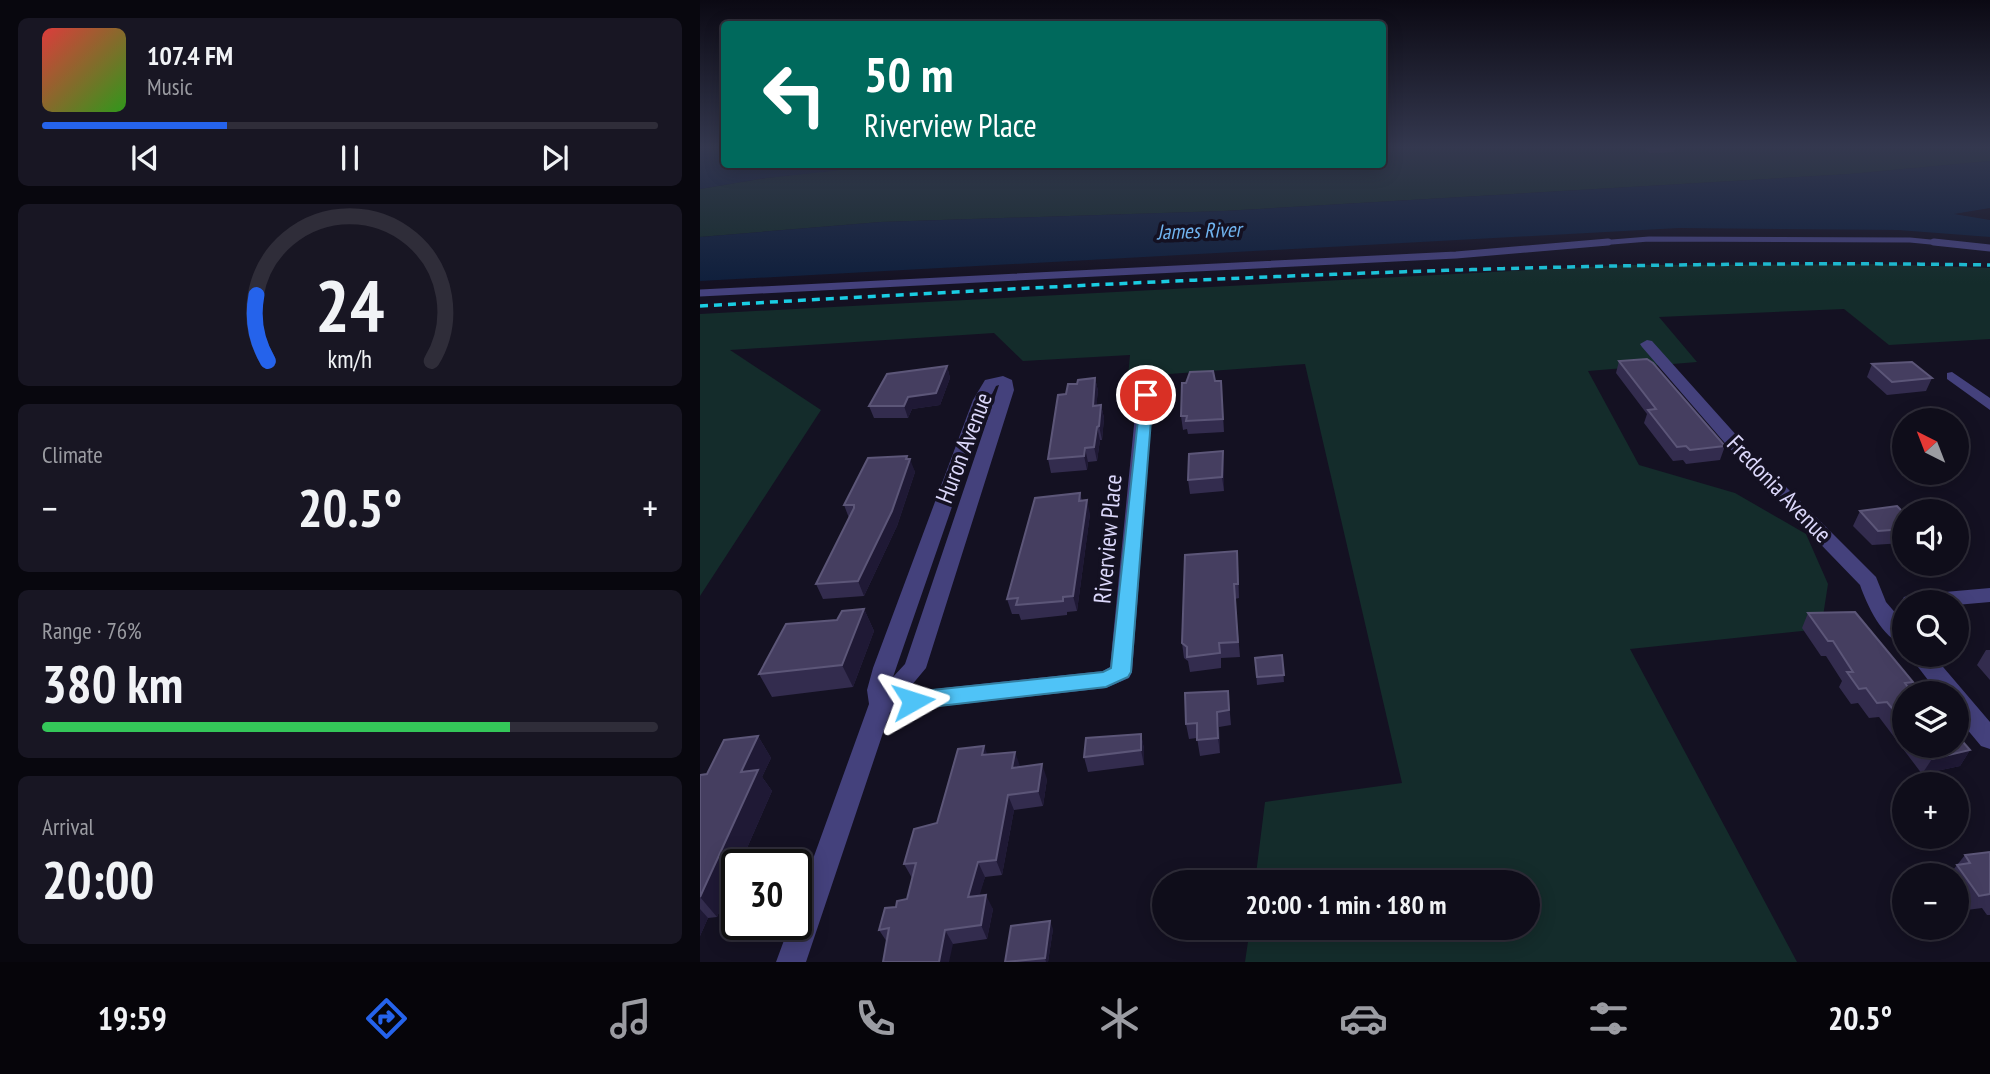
<!DOCTYPE html>
<html lang="en">
<head>
<meta charset="utf-8">
<style>
  :root { --surface:#0f0d1a; --page:#181623; --text:#f1f3f6; --muted:#9b9ca2; --line:#2f2d39; --accent:#2563eb }
  body { margin:0; font-family:"PT Sans Narrow",sans-serif; background:var(--page); color:var(--text); height:100vh; display:flex; flex-direction:column; font-size:26px; white-space:nowrap }
  * { box-sizing:border-box; margin:0 }
  p { font-size:23px; color:var(--muted) }
  .icon { flex:none; width:38px; height:38px; fill:none; stroke:currentColor; stroke-width:2; stroke-linecap:round; stroke-linejoin:round }
  .map { position:relative; flex:1; overflow:hidden }
  .drawer { display:flex; flex-direction:column; gap:18px; padding:18px; background:#08070e; width:700px }
  .drawer>* { flex:none }
  .hud { position:absolute; left:21px; top:21px; width:665px; height:147px; border-radius:7px; box-shadow:0 4px 18px #0003,0 0 0 2px var(--line); background:#00695c; color:#fff; overflow:hidden }
  .needle { width:46px; rotate:318deg }
  .fabs { position:absolute; left:1192px; top:408px; display:grid; gap:14px }
  .fabs a { display:grid; place-items:center; width:77px; height:77px; border-radius:50%; background:var(--surface); box-shadow:0 4px 18px #0003,0 0 0 2px var(--line); font-size:35px }
  .speed { position:absolute; left:21px; top:849px; display:flex; gap:14px; font-size:35px; font-weight:700; text-align:center }
  .speed>* { display:grid; place-content:center; width:91px; height:91px; border-radius:50%; background:var(--surface); box-shadow:0 4px 18px #0003,0 0 0 2px var(--line); line-height:1 }
  .speed .limit { border:4px solid #111; border-radius:10px; background:#fff; color:#111 }
  .pin { position:absolute; display:grid; place-items:center; width:60px; height:60px; color:#fff; margin:-30px; border:4px solid #fff; border-radius:50%; box-shadow:0 2px 7px #0007 }
  .me { position:absolute; width:77px; margin:-38px; rotate:84deg; stroke-linejoin:round; filter:drop-shadow(0 0 5px #0008) }
  .turn { display:flex; align-items:center; gap:24px; height:147px; padding:0 28px; font-size:32px }
  .turn .icon { width:91px; height:91px; stroke-width:2.5 }
  .turn b { display:block; font-size:49px; line-height:60px }
  .big { font-size:52px; font-weight:600; line-height:1.1 }
  .drawer .card { flex:1; display:flex; flex-direction:column; justify-content:center; gap:10px; min-width:0; padding:0 24px; border-radius:10px; background:var(--page) }
  .drawer .dial { align-items:center; gap:0 }
  .dial svg { height:182px; overflow:visible; fill:none; stroke:var(--line); stroke-width:7; stroke-linecap:round; text-anchor:middle }
  .dial text { fill:var(--text); stroke:none }
  .song { display:flex; align-items:center; gap:21px }
  .cover { width:84px; height:84px; border-radius:10px; background:linear-gradient(135deg,hsl(0 70% 55%),hsl(110 70% 35%)) }
  .played { height:7px; border-radius:4px; background:linear-gradient(90deg,var(--accent) 30%,var(--line) 30%) }
  .keys { display:flex; justify-content:space-around; direction:ltr }
  .heat { display:flex; justify-content:space-between; align-items:center; font-size:38px; direction:ltr }
  .charge { height:10px; border-radius:5px; background:linear-gradient(90deg,#34c759 76%,var(--line) 0) }
  .trip { position:absolute; left:452px; top:870px; width:388px; height:70px; border-radius:35px; background:var(--surface); box-shadow:0 4px 18px #0003,0 0 0 2px var(--line); font-weight:600; line-height:70px; text-align:center }
  .menu { display:flex; height:112px; justify-content:space-around; align-items:center; background:#06050a; color:var(--muted) }
  .menu .icon { width:49px; height:49px }
  .menu .current { color:var(--accent) }
  .menu b { font-size:32px; color:var(--text) }
  main { display:flex; flex:1; min-height:0 }
  .map>svg:first-child { display:block }
  .green { fill:#142c2b }
  .water { fill:#0f1f3c }
  .lines { fill:none; stroke-linecap:round; stroke-linejoin:round }
  .lane-far1 { stroke:#44417c; stroke-width:5 }
  .lane { stroke:#44417c; stroke-width:7 }
  .street { fill:#44417c; fill-rule:evenodd }
  .rail { stroke:#1acde3; stroke-width:3.5; stroke-dasharray:8 6; stroke-linecap:butt }
  .wall { fill:#332c4e }
  .shaded-wall { fill:#1f1935 }
  .building { fill:#453e60; stroke:#5c5678; stroke-width:2 }
  .route { fill:#4fc3f7; stroke:#337fa1; stroke-width:2 }
  .labels { text-anchor:middle; stroke-width:7; stroke-linejoin:round; paint-order:stroke }
  .far-water-label { font-size:21px; font-style:italic; fill:#70b3ef; stroke:#141122 }
  .street-label { font-size:24px; fill:#dbd7fa; stroke:#141122 }
</style>
</head>
<body>
<main>
<section class="drawer">
<div class="card">
<div class="song"><i class="cover"></i><div><b>107.4 FM</b><p>Music</p></div></div>
<div class="played"></div>
<div class="keys"><svg class="icon" aria-label="previous" viewBox="0 0 24 24"><path d="M18 5L8 12l10 7zM5 5v14"/></svg><svg class="icon" aria-label="pause" viewBox="0 0 24 24"><path d="M8 5v14M16 5v14"/></svg><svg class="icon" aria-label="next" viewBox="0 0 24 24"><path d="M6 5l10 7-10 7zM19 5v14"/></svg></div>
</div>
<div class="card dial"><svg viewBox="0 0 100 80">
<path d="M14 69A42 42 0 1 1 86 69"/>
<path d="M14 69A42 42 0 0 1 9 40" stroke="#2563eb"/>
<text x="50" y="56" font-size="32" font-weight="700">24</text>
<text x="50" y="72" font-size="11">km/h</text>
</svg></div>
<div class="card"><p>Climate</p>
<div class="heat"><a>−</a><b class="big">20.5°</b><a>+</a></div>
</div>
<div class="card"><p>Range · 76%</p><b class="big">380 km</b><div class="charge"></div></div>
<div class="card"><p>Arrival</p><b class="big">20:00</b></div>
</section>
<div class="map">
<svg width="1290" height="962" viewBox="0 0 1290 962">
  <rect width="100%" height="100%" fill="#141122"/>
  <path class="green" d="M683,148h607v13l-140,13 -626,37 -343,11 -181,15v-48l66,-11 124,-14h492z
    M1181,264l109,4v71l-101,6 -45,-36 -185,8 38,45 -109,9 51,94 96,28 71,41 22,50 -7,45 -191,20 167,313h-552l5,-34h278v-46h-273l10,-80 137,-19 -97,-419 -177,13 2,-22 -107,6 -29,-28 -264,17 91,60 -121,186v-282l924,-49z"/>
  <path class="water" d="M0,148h24v16l166,1 -124,13 -66,11z
    M1290,161v47l-36,6 36,6v17l-92,-7 -219,-2 -979,53v-44l181,-15 343,-11 626,-37z"/>
  <g class="lines">
    <path class="lane-far1" d="M887,244l62,-5 261,1 41,4"/>
    <path class="lane" d="M1234,242l56,6
      M0,293l756,-38 152,-13"/>
    <path class="street" d="M947,340l5,1 103,115 121,121 10,25 18,21v22c-22,-7 -37,-40 -44,-60l-117,-121 -101,-117 -2,-3z
      M1252,372l38,26v12l-43,-31v-6z
      M303,376l9,4 2,10 -88,278 -20,24 197,-21 7,-4 27,-272 8,-5 8,5 -21,277 -3,6 -23,10 -216,24 -84,250h-30l14,-38h6v-18l73,-202 -2,-14 6,-22 100,-268 12,-20zM299,385l-94,279 -12,13 96,-277 7,-14z
      M1290,588v14l-34,3v-3h-52v5l-3,-5 3,-5 7,-2z
      M1208,654h24l58,68v27l-9,-3 -25,-30v-23h-18z"/>
    <path class="rail" d="M0,306c430,-24 859,-48 1290,-41"/>
  </g>
  <path class="wall" d="M945,148h30l-1,4 -24,1z
    M919,361l106,85 -5,14 -34,4 -3,-4 -10,1 -29,-38 3,-9 -31,-41z
    M1172,364l60,14 -6,13 -39,4 -20,-18z
    M247,366l3,12 -10,27 -28,4 -4,9h-34l-5,-12z
    M395,378l3,13 -2,15 5,-1 3,13 -2,22h-2l-3,21 -9,1 -1,8 -36,3 -3,-14 18,-65z
    M515,381h6l3,51 -36,2 -1,-5 -4,1 -2,-14z
    M207,456l8,16 -18,54 -33,70 -41,3 -7,-15 33,-66 -5,-13z
    M524,465v26l-34,3 -2,-14z
    M380,493l2,8 8,13 -13,97 -10,1v3l-46,5 -2,-6h-7l-5,-15z
    M1160,511l44,2v30l-32,2 -19,-19z
    M538,566l1,32 -4,1 5,58 -19,1v10l-31,4 -2,-11 -4,-3 -2,-15z
    M164,609l10,22 -21,56 -81,10 -13,-23 78,-54z
    M1108,613l105,69 -4,7 -5,4v53h52l14,4 -10,16 -38,8 -43,-57 -10,1 -11,-15 -7,1 -12,-17 3,-6 -16,-25h-5l-19,-28z
    M1286,650h4v30l-13,-15z
    M582,655l2,27 -27,3 -2,-27z
    M528,691l3,34 -12,2 1,26 -20,3 -3,-18 -8,1 -3,-15z
    M441,734l3,15v16l-56,7 -4,-15z
    M58,736l13,22 -9,19 10,14 -32,73h-3v7l-20,46 -9,1 -8,18v-161l7,-1z
    M287,755l33,12 27,12 -4,27 -29,4 -12,65 -17,2 -6,18 14,14 -6,30 -34,5 -66,-2 -8,-12 17,-23 11,-8 5,-21 -8,-14 33,-41z
    M1290,852v63h-3l-5,-7 -15,2 -11,-15v-20h-7l16,-20z
    M353,929l-5,33h-43z"/>
  <path class="shaded-wall" d="M247,366l3,12 -10,27 -28,4 -4,9 -4,-12 4,-9z
    M395,378l3,13 -3,28 -2,-13z
    M401,405l3,13 -2,22 -3,-14z
    M397,427l3,13 -3,21 -3,-14z
    M385,448l3,14 -1,8 -3,-14z
    M523,451l1,14v26l-2,-14z
    M207,456l2,6 1,-3 5,13 -18,54 -33,70 -6,-15z
    M387,500l3,14 -13,97 -4,-15z
    M164,609l10,22 -21,56 -11,-22z
    M517,712l2,15 1,26 -2,-15z
    M441,734l3,15v16l-3,-15z
    M58,736l13,22 -9,19 10,14 -32,73h-3v7l-20,46 -17,-20 41,-125z
    M284,746l6,15 -8,-6z
    M1270,750l-10,16 -38,8 10,-15z
    M315,752l5,14 -3,17 -5,-15z
    M342,764l5,15 -4,27 -5,-15z
    M308,795l6,15 -12,65 -6,-15z
    M278,862l7,15 -10,34 -7,-14z
    M286,895l7,14 -6,30 -6,-14z
    M0,909l8,9 -8,18z
    M350,921l3,8 -5,33h-2l-1,-4z
    M245,930l8,14 -4,18h-10z"/>
  <path class="building" d="M947,359l6,4 72,83 -35,4 -4,-4 -9,1 -29,-37 8,-1 -37,-48z
    M1212,362l20,16 -40,4 -20,-18z
    M247,366l-11,27 -28,4 -4,9h-35l18,-32z
    M513,371l2,10h6l2,38 -37,2 1,-5h-6l1,-33h4l4,-11z
    M395,378l-2,28 8,-1 -2,21 -2,1 -3,20 -9,1 -1,8 -36,3 10,-64 8,-1 2,-10h9l1,-4z
    M523,451l-1,26 -34,3 1,-26z
    M207,456l-1,3h4l-18,52 -34,70 -42,3 38,-76v-3h-10l24,-47z
    M380,493l-1,8 8,-1 -14,96 -10,1v4l-47,4 2,-7 -11,1 28,-101z
    M1197,506l7,7v16l-26,2 -18,-20z
    M537,551l1,33h-4l4,58 -19,1 1,10 -33,4v-10l-5,-4 3,-88z
    M164,609l-22,56 -83,9 27,-50 51,-4 5,-9z
    M1155,612l58,70 -8,1 7,10h-8v30l-17,-21 -10,1 -11,-15 -7,1 -12,-17h6l-20,-31h-5l-20,-28z
    M582,655l2,20 -27,2 -2,-19z
    M528,691l1,19 -12,2 1,26 -21,2v-17l-11,1 -1,-31z
    M441,734v16l-57,7 2,-19z
    M1256,734l14,16 -38,9 -11,-13h35z
    M58,736l-17,36 17,-2 -58,127v-122l7,-1 17,-34z
    M284,746l-2,9 33,-3 -3,16 30,-4 -4,27 -30,4 -12,65 -18,2 -10,35 18,-2 -5,30 -36,5 -6,32h-56l6,-34 -10,2 6,-22 11,-1 1,-6 10,-2 9,-36 -12,1 10,-35 23,-6 21,-74z
    M1290,852v42l-11,2 -22,-31 13,-2 -5,-8z
    M350,921l-5,37 -40,4 6,-36z"/>
  <linearGradient id="sky" x2="0" y2="1"><stop stop-color="#0b0913"/><stop offset="0.52" stop-color="#34384f"/><stop offset="1" stop-color="#34384f" stop-opacity="0"/></linearGradient>
  <rect width="1290" height="283" fill="url(#sky)"/>
  <path class="route" d="M441,392l12,3 -22,277 -3,5 -22,10 -193,22 -7,-3 -4,-5 4,-6 7,-3 190,-20 8,-4z"/>
  <g class="labels">
    <g class="far-water-label">
      <text transform="translate(499 231) rotate(-2)" y="7">James River</text>
    </g>
    <g class="street-label">
      <text transform="translate(264 448) rotate(-69)" y="8">Huron Avenue</text>
      <text transform="translate(1079 489) rotate(46)" y="8">Fredonia Avenue</text>
      <text transform="translate(408 539) rotate(-85)" y="8">Riverview Place</text>
    </g>
  </g>
</svg>
<div class="fabs">
<a><svg class="needle" viewBox="-14 -14 28 28"><path d="M0-13l5 13h-10z" fill="#e53935"/><path d="M0 13l5-13h-10z" fill="#9b9ca2"/></svg></a>
<a><svg class="icon" aria-label="sound" viewBox="0 0 24 24"><path d="M4 9h4l5-4v14l-5-4H4zM17 9q2 3 0 6"/></svg></a>
<a><svg class="icon" aria-label="search" viewBox="0 0 24 24"><circle cx="10" cy="10" r="6"/><path d="M15 15l6 6"/></svg></a>
<a><svg class="icon" aria-label="layers" viewBox="0 0 24 24"><path d="M12 4l9 5-9 5-9-5zM3 14l9 5 9-5"/></svg></a>
<a>+</a>
<a>−</a>
</div>
<div class="speed"><div class="limit">30</div></div>
<div class="pin" style="left:446px;top:395px;background:#d93025"><svg class="icon" aria-label="arrive" viewBox="0 0 24 24"><path d="M6 21V4h12l-3 4 3 4H6"/></svg></div>
<svg class="me" style="left:213px;top:701px" viewBox="-20 -20 40 40"><path d="M0-17L14 15 0 8-14 15z" fill="#4fc3f7" stroke="#fff" stroke-width="4"/></svg>
<div class="trip">20:00 · 1 min · 180 m</div>
<div class="hud">
<div class="turn"><svg class="icon" aria-label="left" viewBox="0 0 24 24"><path d="M17 20v-9H6M10 6l-5 5 5 5"/></svg><div><b>50 m</b>Riverview Place</div></div>
</div>
</div>
</main>
<nav class="menu">
<b>19:59</b>
<svg class="icon current" aria-label="directions" viewBox="0 0 24 24"><path d="M12 3l9 9-9 9-9-9zM9 14v-3h6M13 9l2 2-2 2"/></svg>
<svg class="icon" aria-label="music" viewBox="0 0 24 24"><path d="M9 18V5l10-2v13"/><circle cx="6" cy="18" r="3"/><circle cx="16" cy="16" r="3"/></svg>
<svg class="icon" aria-label="phone" viewBox="0 0 24 24"><path d="M5 4h4l2 5-3 2q2 4 5 5l2-3 5 2v4C11 20 4 13 5 4z"/></svg>
<svg class="icon" aria-label="climate" viewBox="0 0 24 24"><path d="M12 3v18M4 7l16 10M4 17L20 7"/></svg>
<svg class="icon" aria-label="car" viewBox="0 0 24 24"><path d="M5 17H2v-5l4-1 3-4h7l3 4 3 1v5h-3M9 17h6M6 11h13"/><circle cx="7" cy="17" r="2"/><circle cx="17" cy="17" r="2"/></svg>
<svg class="icon" aria-label="filters" viewBox="0 0 24 24"><path d="M4 7h16M4 17h16"/><circle cx="9" cy="7" r="2"/><circle cx="15" cy="17" r="2"/></svg>
<b>20.5°</b>
</nav>
</body>
</html>
